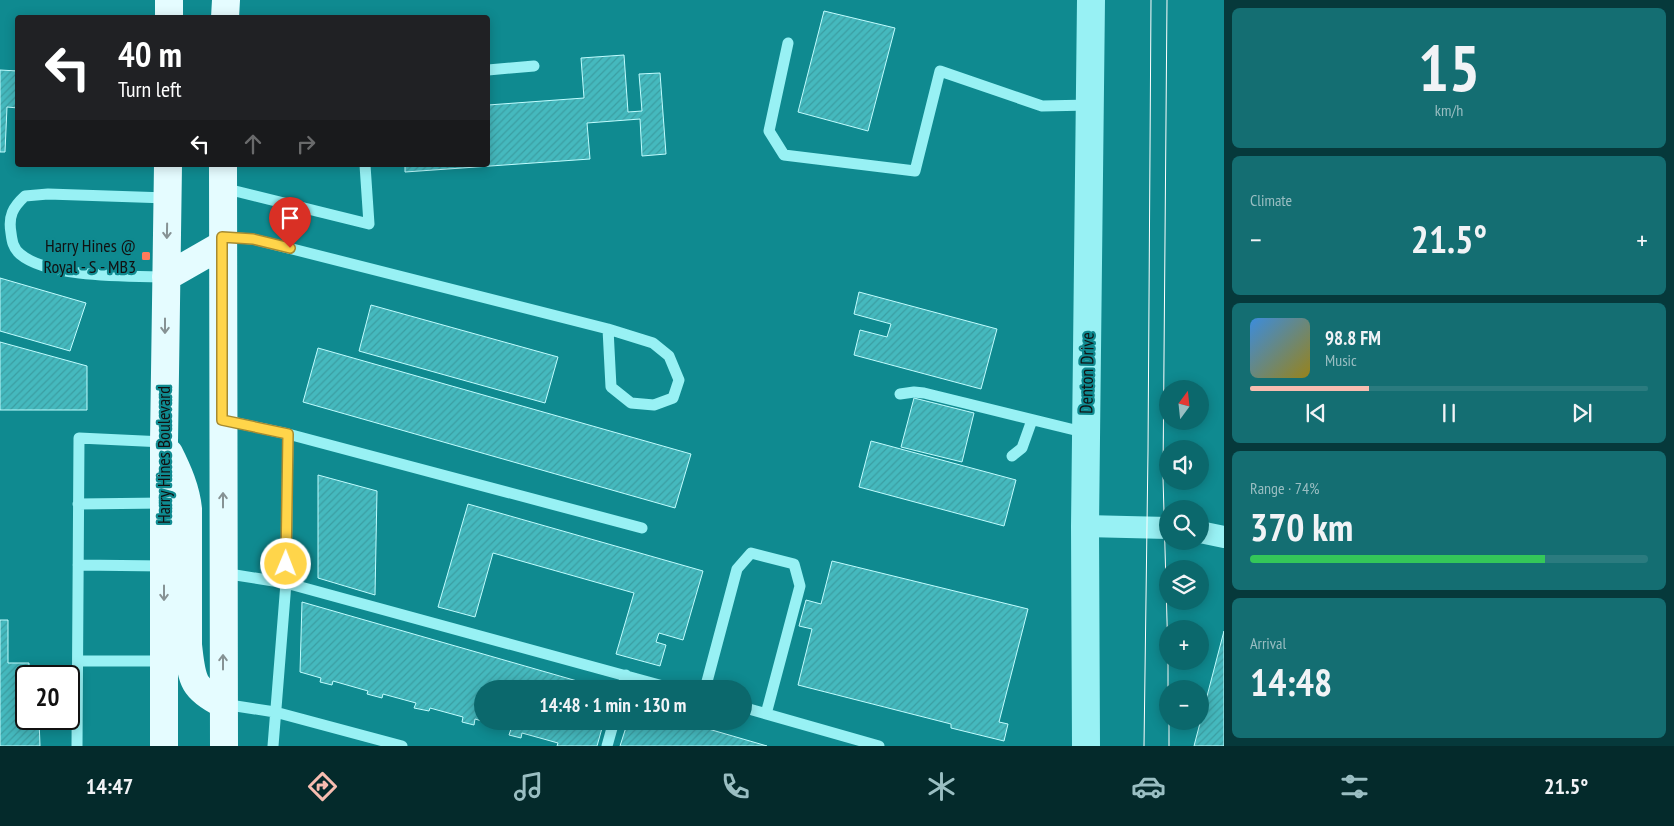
<!DOCTYPE html>
<html lang="en">
<head>
<meta charset="utf-8">
<style>
  :root { --surface:#0b686c; --page:#146e72; --text:#f1f3f6; --muted:#9abec2; --line:#2b7b7f; --accent:#f7bdb0 }
  body { margin:0; font-family:"PT Sans Narrow",sans-serif; background:var(--page); color:var(--text); height:100vh; display:flex; flex-direction:column; font-size:19px; white-space:nowrap }
  * { box-sizing:border-box; margin:0 }
  p { font-size:16px; color:var(--muted) }
  .icon { flex:none; width:28px; height:28px; fill:none; stroke:currentColor; stroke-width:2; stroke-linecap:round; stroke-linejoin:round }
  .map { position:relative; flex:1; overflow:hidden }
  .details { display:flex; flex-direction:column; gap:8px; padding:8px; background:#06393b; width:450px }
  .details>* { flex:none }
  .hud { position:absolute; left:15px; top:15px; width:475px; height:152px; border-radius:5px; box-shadow:0 2px 12px #0003; background:#202124; color:#fff; overflow:hidden }
  .needle { width:32px; rotate:15deg }
  .fabs { position:absolute; left:1159px; top:380px; display:grid; gap:10px }
  .fabs a { display:grid; place-items:center; width:50px; height:50px; border-radius:50%; background:var(--surface); box-shadow:0 2px 12px #0003; font-size:25px }
  .speed { position:absolute; left:15px; top:665px; display:flex; gap:10px; font-size:25px; font-weight:700; text-align:center }
  .speed>* { display:grid; place-content:center; width:65px; height:65px; border-radius:50%; background:var(--surface); box-shadow:0 2px 12px #0003; line-height:1 }
  .speed .limit { border:2px solid #111; border-radius:8px; background:#fff; color:#111 }
  .pin { position:absolute; display:grid; place-items:center; width:42px; height:42px; color:#fff; margin:-51px -21px; border-radius:50% 50% 50% 0; rotate:-45deg; box-shadow:0 0 5px #0007 }
  .pin .icon { rotate:45deg }
  .me { position:absolute; width:55px; margin:-28px; rotate:1deg; stroke-linejoin:round; filter:drop-shadow(0 0 4px #0008) }
  .turn { display:flex; align-items:center; gap:18px; height:105px; padding:0 20px; font-size:22px }
  .turn .icon { width:65px; height:65px; stroke-width:2.5 }
  .turn b { display:block; font-size:35px; line-height:42px }
  .lanes { display:flex; align-items:center; height:48px; padding:0 20px; background:#0003; justify-content:center; gap:25px; direction:ltr }
  .lanes .off { opacity:.35 }
  .big { font-size:38px; font-weight:800; line-height:1.1 }
  .details .tile { flex:1; display:flex; flex-direction:column; justify-content:center; gap:8px; min-width:0; padding:0 18px; border-radius:8px; background:var(--page) }
  .details .dial { align-items:center; gap:0 }
  .dial b { font-size:65px; line-height:1 }
  .song { display:flex; align-items:center; gap:15px }
  .cover { width:60px; height:60px; border-radius:8px; background:linear-gradient(135deg,hsl(210 70% 55%),hsl(50 70% 35%)) }
  .played { height:5px; border-radius:2px; background:linear-gradient(90deg,var(--accent) 30%,var(--line) 30%) }
  .keys { display:flex; justify-content:space-around; direction:ltr }
  .heat { display:flex; justify-content:space-between; align-items:center; font-size:28px; direction:ltr }
  .charge { height:8px; border-radius:4px; background:linear-gradient(90deg,#34c759 74%,var(--line) 0) }
  .trip { position:absolute; left:474px; top:680px; width:278px; height:50px; border-radius:25px; background:var(--surface); box-shadow:0 2px 12px #0003; font-weight:800; line-height:50px; text-align:center }
  .tabs { display:flex; height:80px; justify-content:space-around; align-items:center; background:#042a2b; color:var(--muted) }
  .tabs .icon { width:35px; height:35px }
  .tabs .active { color:var(--accent) }
  .tabs b { font-size:22px; color:var(--text) }
  main { display:flex; flex:1; min-height:0 }
  .map>svg:first-child { display:block }
  .building { fill:url(#building-hatch); stroke:#c0fcfe }
  .lines { fill:none; stroke-linecap:round; stroke-linejoin:round }
  .service { stroke:#98f1f4; stroke-width:11 }
  .minor { stroke:#98f1f4; stroke-width:22 }
  .tertiary { stroke:#98f1f4; stroke-width:28 }
  .primary { stroke:#e5fcff; stroke-width:28 }
  .tram { stroke:#fff; stroke-width:1 }
  .oneway { stroke:#869294 }
  .route-casing { stroke:#a68a30; stroke-width:12 }
  .route { stroke:#ffd54a; stroke-width:9 }
  .poi-dot { fill:#ff7b5b; stroke:#0f8a90; stroke-width:2 }
  .labels { text-anchor:middle; stroke-width:4.5; stroke-linejoin:round; paint-order:stroke }
  .poi-label { font-size:18px; fill:#111; stroke:#0f8a90; text-anchor:end }
  .street-label { font-size:18px; fill:#111; stroke:#0f8a90 }
</style>
</head>
<body>
<main>
<div class="map">
<svg width="1224" height="746" viewBox="0 0 1224 746">
  <defs>
    <pattern id="building-hatch" width="6" height="6" patternUnits="userSpaceOnUse" patternTransform="scale(1.25)"><rect width="6" height="6" fill="#45b9be"/><path d="M-1 1l2-2M0 6l6-6M5 7l2-2" fill="none" stroke="#3b9ea2"/></pattern>
  </defs>
  <rect width="100%" height="100%" fill="#0f8a90"/>
  <path class="building" d="M824,11l71,17 -27,103 -70,-19z
    M624,55l4,57 14,-1 -3,-37 21,-1 6,81 -24,2 -2,-37 -53,4 3,36 -185,13v-7h83v-60l96,-7 -3,-40z
    M0,70l18,1v37l-11,-1 -2,45h-5z
    M0,278l86,25 -16,48 -70,-20z
    M859,292l138,37 -16,60 -127,-34 6,-25 27,7 4,-13 -37,-10z
    M371,305l187,52 -13,46 -186,-52z
    M0,342l87,24v44h-87z
    M318,348l373,106 -16,54 -372,-106z
    M914,398l60,15 -12,49 -61,-15z
    M871,441l145,39 -12,46 -145,-39z
    M318,475l59,16 -2,104 -57,-17z
    M468,504l235,67 -20,69 -24,-7 -3,9 10,3 -6,21 -44,-12 18,-61 -141,-40 -18,64 -37,-10z
    M832,561l196,48 -29,113 9,2 -4,17 -53,-13v-4l-153,-39 14,-56 -13,-3 7,-26 15,4z
    M302,602l303,87h-123v32l-7,-2 -1,6 -12,-3 1,-5 -33,-9 -1,3 -15,-3 2,-5 -33,-9 -1,4 -15,-4 1,-3 -35,-10 -1,4 -12,-3 1,-4 -21,-6z
    M0,620h8v43h21v13h-3v43h13l1,27h-40z
    M1224,631v115h-30z
    M485,721h119l-7,25h-40l1,-3 -36,-10 -1,5 -12,-3 2,-6z
    M628,721h53l86,25h-147z"/>
  <g class="lines">
    <path class="service" d="M788,43l-19,88 15,24 131,16 25,-100 102,35 48,-1
      M488,70l46,-4
      M223,188l146,36 -4,-59
      M222,237l31,2 355,90 45,14 16,13 10,24 -6,18 -19,7 -23,-2 -20,-16 -3,-58
      M166,277c-37,-1 -118,1 -146,-23 -7,-6 -8,-13 -9,-21 -3,-17 2,-26 14,-37l23,-2 119,4
      M900,394l14,-2 10,1 163,40
      M223,420l65,14 354,94
      M1012,456l10,-8 10,-28
      M78,504l86,-1
      M78,565l86,1
      M223,573l63,10 388,106
      M78,661h85
      M622,689l4,-14
      M705,689l32,-120 14,-16 43,11 6,22 -34,128
      M223,704l52,8 127,34
      M742,707l137,39
      M77,746l2,-308 85,4
      M273,746l13,-163 2,-149
      M607,746l7,-25"/>
    <path class="minor" d="M1085,526l83,2
      M1200,532l24,5"/>
    <path class="tertiary" d="M1086,746l-1,-220 6,-526"/>
    <path class="primary" d="M169,18v-18
      M225,18l1,-18
      M223,165l1,581
      M166,277l56,-32
      M169,453c9,18 17,36 19,56v136c4,34 3,43 35,59
      M164,746v-304l4,-277"/>
    <path class="tram" d="M1167,0l-4,477 5,179
      M1168,661v28
      M1169,721v25
      M1144,746l4,-295 3,-451"/>
  </g>
  <defs><path id="oneway-shaft" d="M-6 0H5M1.5-3L5.5 0L1.5 3" fill="none" stroke-width="1.6" stroke-linecap="round" stroke-linejoin="round" transform="scale(1.25)"/></defs>
  <g class="oneway">
    <use href="#oneway-shaft" transform="translate(167 231) rotate(91)"/>
    <use href="#oneway-shaft" transform="translate(165 326) rotate(90)"/>
    <use href="#oneway-shaft" transform="translate(223 500) rotate(-90)"/>
    <use href="#oneway-shaft" transform="translate(164 593) rotate(90)"/>
    <use href="#oneway-shaft" transform="translate(223 662) rotate(-90)"/>
  </g>
  <g class="lines">
    <defs>
      <path id="route" d="M286,564l2,-130 -66,-14v-183l31,2 37,9"/>
    </defs>
    <use href="#route" class="route-casing"/>
    <use href="#route" class="route"/>
  </g>
  <rect class="poi-dot" x="141" y="251" width="10" height="10" rx="2.5"/>
  <g class="labels">
    <g class="poi-label">
      <text x="136" y="252">Harry Hines @<tspan x="136" dy="21">Royal - S - MB3</tspan></text>
    </g>
    <g class="street-label">
      <text transform="translate(1087 373) rotate(-89)" y="6">Denton Drive</text>
      <text transform="translate(164 455) rotate(-90)" y="6">Harry Hines Boulevard</text>
    </g>
  </g>
</svg>
<div class="fabs">
<a><svg class="needle" viewBox="-14 -14 28 28"><path d="M0-13l5 13h-10z" fill="#e53935"/><path d="M0 13l5-13h-10z" fill="#9abec2"/></svg></a>
<a><svg class="icon" aria-label="sound" viewBox="0 0 24 24"><path d="M4 9h4l5-4v14l-5-4H4zM17 9q2 3 0 6"/></svg></a>
<a><svg class="icon" aria-label="search" viewBox="0 0 24 24"><circle cx="10" cy="10" r="6"/><path d="M15 15l6 6"/></svg></a>
<a><svg class="icon" aria-label="layers" viewBox="0 0 24 24"><path d="M12 4l9 5-9 5-9-5zM3 14l9 5 9-5"/></svg></a>
<a>+</a>
<a>−</a>
</div>
<div class="speed"><div class="limit">20</div></div>
<div class="pin" style="left:290px;top:248px;background:#d93025"><svg class="icon" aria-label="arrive" viewBox="0 0 24 24"><path d="M6 21V4h12l-3 4 3 4H6"/></svg></div>
<svg class="me" style="left:286px;top:564px" viewBox="-20 -20 40 40"><circle r="17" fill="#ffd54a" stroke="#fff" stroke-width="3"/><path d="M0-11L8 9 0 5-8 9z" fill="#fff"/></svg>
<div class="trip">14:48 · 1 min · 130 m</div>
<div class="hud">
<div class="turn"><svg class="icon" aria-label="left" viewBox="0 0 24 24"><path d="M17 20v-9H6M10 6l-5 5 5 5"/></svg><div><b>40 m</b>Turn left</div></div>
<div class="lanes"><svg class="icon" aria-label="left" viewBox="0 0 24 24"><path d="M17 20v-9H6M10 6l-5 5 5 5"/></svg><svg class="icon off" aria-label="ahead" viewBox="0 0 24 24"><path d="M12 20V5M6 11l6-6 6 6"/></svg><svg class="icon off" aria-label="right" viewBox="0 0 24 24"><path d="M7 20v-9h11M14 6l5 5-5 5"/></svg></div>
</div>
</div>
<section class="details">
<div class="tile dial"><b>15</b><p>km/h</p></div>
<div class="tile"><p>Climate</p>
<div class="heat"><a>−</a><b class="big">21.5°</b><a>+</a></div>
</div>
<div class="tile">
<div class="song"><i class="cover"></i><div><b>98.8 FM</b><p>Music</p></div></div>
<div class="played"></div>
<div class="keys"><svg class="icon" aria-label="previous" viewBox="0 0 24 24"><path d="M18 5L8 12l10 7zM5 5v14"/></svg><svg class="icon" aria-label="pause" viewBox="0 0 24 24"><path d="M8 5v14M16 5v14"/></svg><svg class="icon" aria-label="next" viewBox="0 0 24 24"><path d="M6 5l10 7-10 7zM19 5v14"/></svg></div>
</div>
<div class="tile"><p>Range · 74%</p><b class="big">370 km</b><div class="charge"></div></div>
<div class="tile"><p>Arrival</p><b class="big">14:48</b></div>
</section>
</main>
<nav class="tabs">
<b>14:47</b>
<svg class="icon active" aria-label="directions" viewBox="0 0 24 24"><path d="M12 3l9 9-9 9-9-9zM9 14v-3h6M13 9l2 2-2 2"/></svg>
<svg class="icon" aria-label="music" viewBox="0 0 24 24"><path d="M9 18V5l10-2v13"/><circle cx="6" cy="18" r="3"/><circle cx="16" cy="16" r="3"/></svg>
<svg class="icon" aria-label="phone" viewBox="0 0 24 24"><path d="M5 4h4l2 5-3 2q2 4 5 5l2-3 5 2v4C11 20 4 13 5 4z"/></svg>
<svg class="icon" aria-label="climate" viewBox="0 0 24 24"><path d="M12 3v18M4 7l16 10M4 17L20 7"/></svg>
<svg class="icon" aria-label="car" viewBox="0 0 24 24"><path d="M5 17H2v-5l4-1 3-4h7l3 4 3 1v5h-3M9 17h6M6 11h13"/><circle cx="7" cy="17" r="2"/><circle cx="17" cy="17" r="2"/></svg>
<svg class="icon" aria-label="filters" viewBox="0 0 24 24"><path d="M4 7h16M4 17h16"/><circle cx="9" cy="7" r="2"/><circle cx="15" cy="17" r="2"/></svg>
<b>21.5°</b>
</nav>
</body>
</html>
